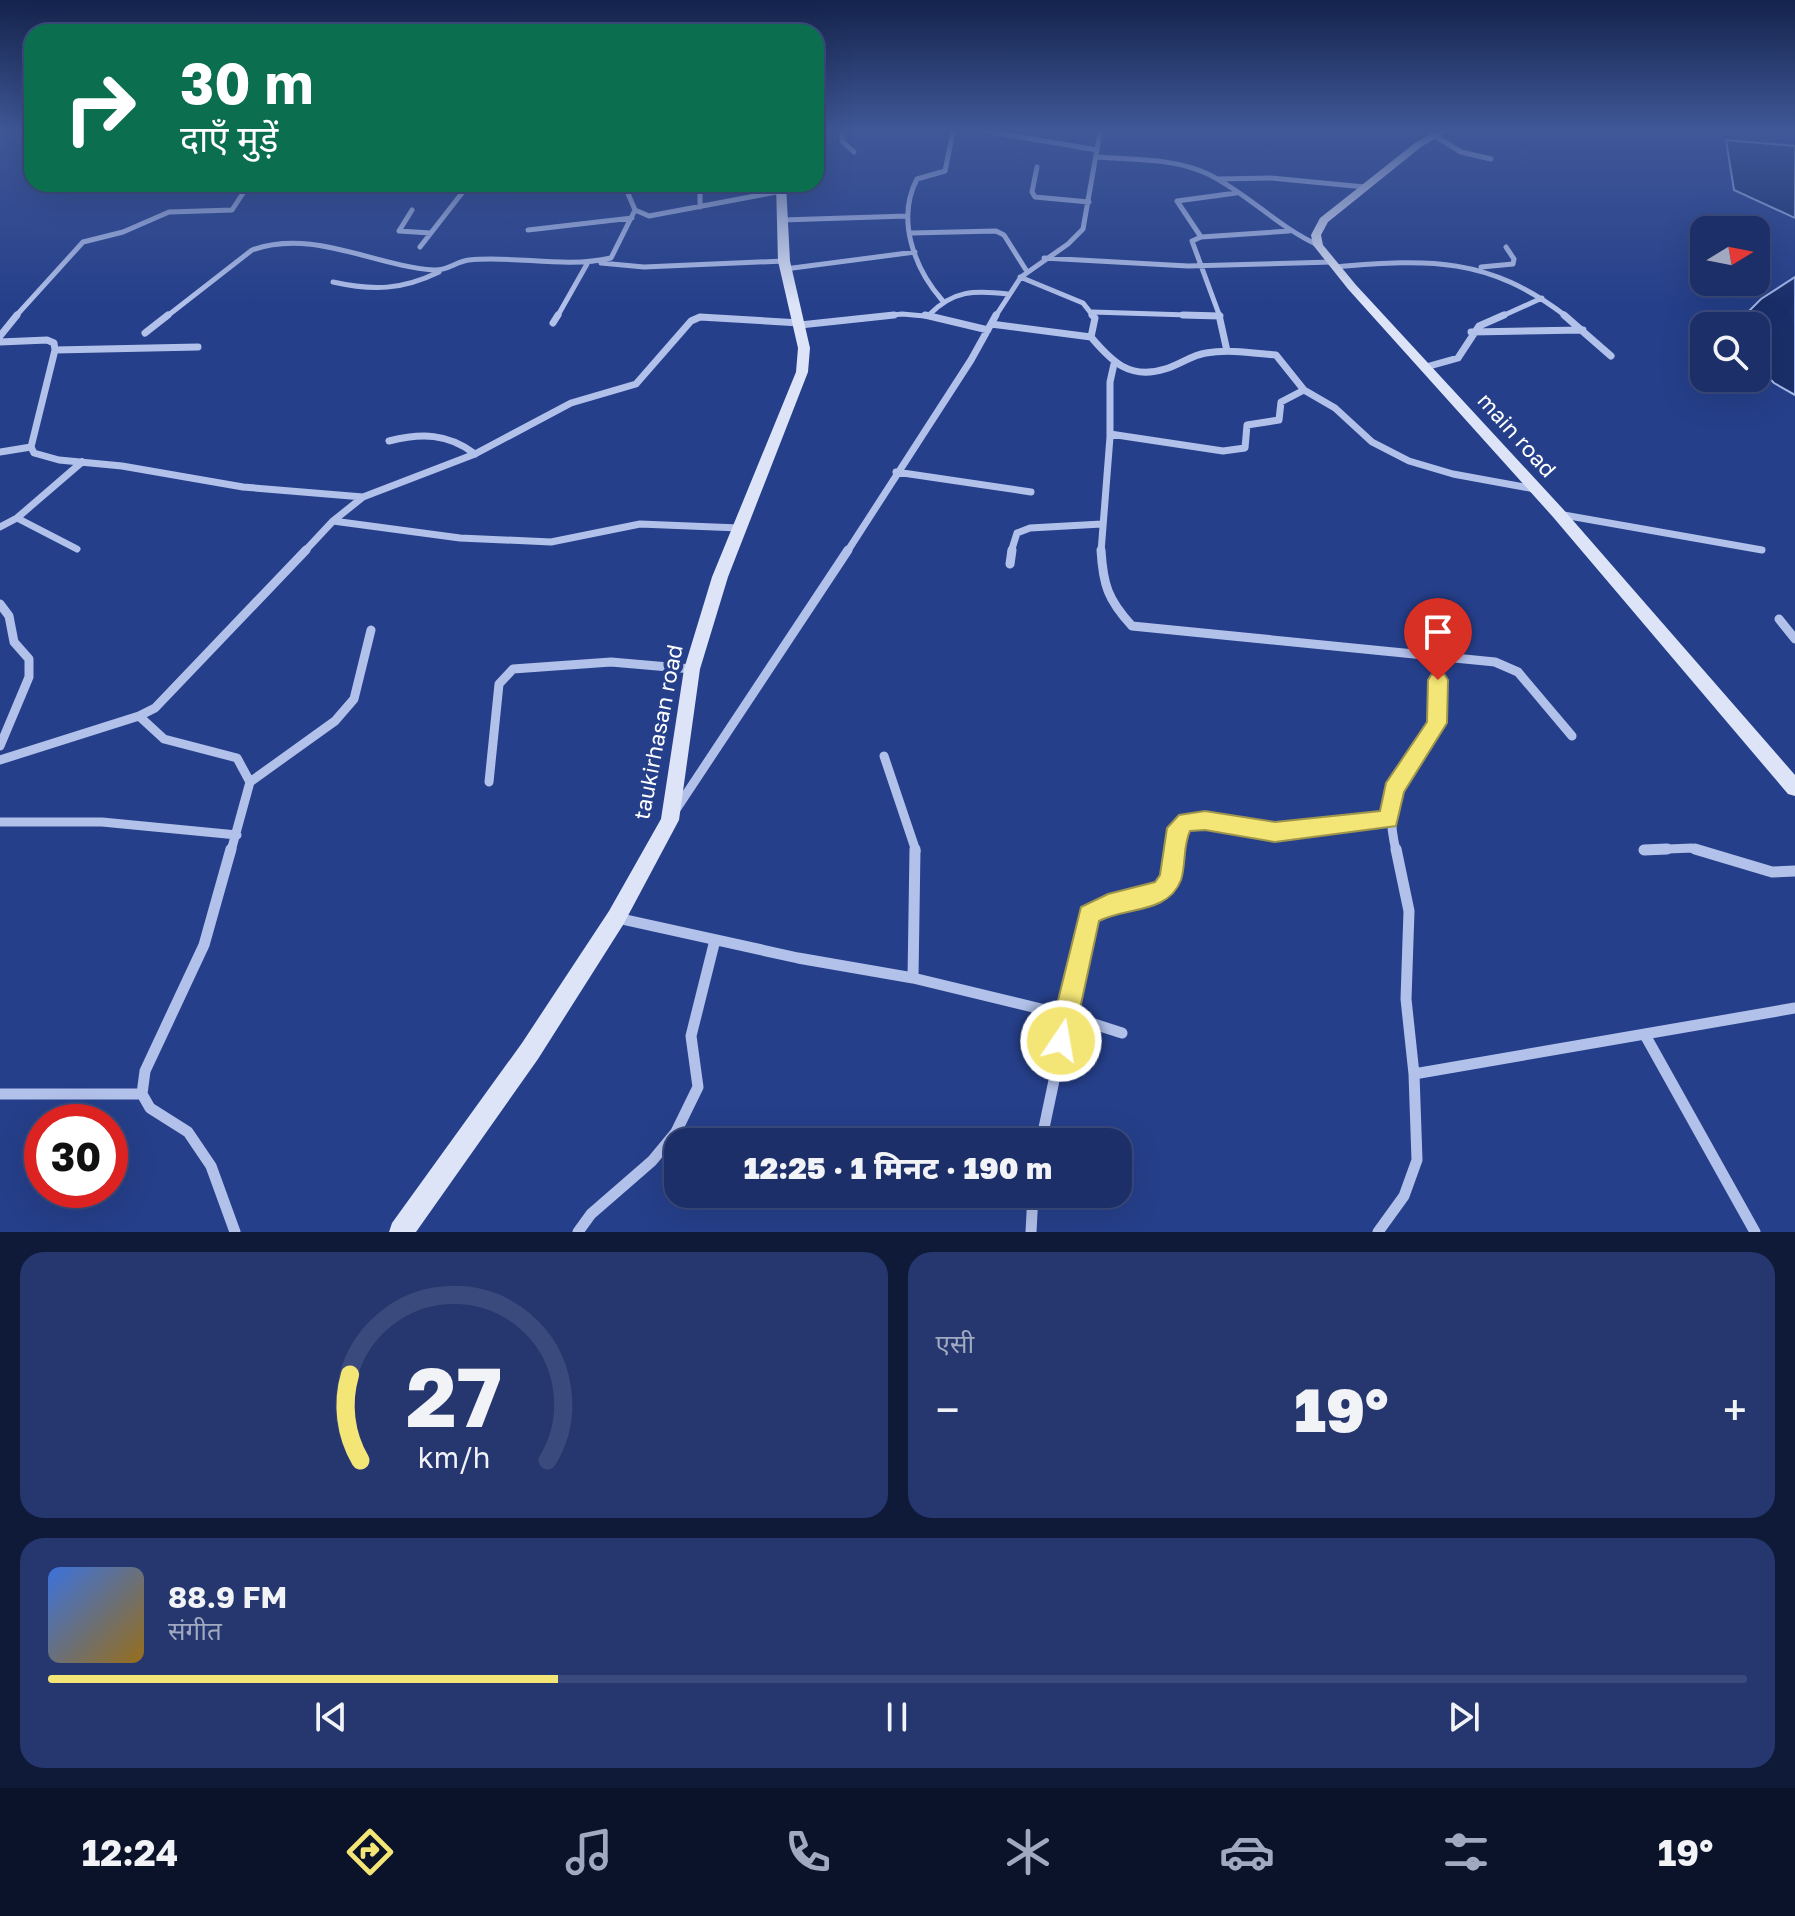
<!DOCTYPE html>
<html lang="hi">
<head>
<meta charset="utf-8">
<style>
  :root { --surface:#1c2f68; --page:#25376e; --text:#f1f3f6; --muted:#a0a9c0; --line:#3a4a7c; --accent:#f4e676 }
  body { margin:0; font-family:"Golos Text","Noto Sans Devanagari",sans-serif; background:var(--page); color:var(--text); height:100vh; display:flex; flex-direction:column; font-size:30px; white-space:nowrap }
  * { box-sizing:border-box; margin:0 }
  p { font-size:26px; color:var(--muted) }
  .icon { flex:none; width:44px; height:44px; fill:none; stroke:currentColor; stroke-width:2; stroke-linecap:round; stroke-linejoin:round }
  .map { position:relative; height:1232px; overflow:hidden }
  .side { display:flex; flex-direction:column; gap:20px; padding:20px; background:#0f1a39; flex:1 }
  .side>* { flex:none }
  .hud { position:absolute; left:24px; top:24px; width:800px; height:168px; border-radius:24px; box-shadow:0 8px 32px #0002,0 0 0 2px var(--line); background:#0b6e4f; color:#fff; overflow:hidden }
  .needle { width:52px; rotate:80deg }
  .fabs { position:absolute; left:1690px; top:216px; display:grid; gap:16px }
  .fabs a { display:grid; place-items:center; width:80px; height:80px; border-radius:16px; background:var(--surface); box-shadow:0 8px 32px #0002,0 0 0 2px var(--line); font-size:40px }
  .speed { position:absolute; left:24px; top:1104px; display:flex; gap:16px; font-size:40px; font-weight:700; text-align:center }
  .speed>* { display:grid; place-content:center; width:104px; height:104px; border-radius:50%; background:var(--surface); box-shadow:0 8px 32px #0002,0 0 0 2px var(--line); line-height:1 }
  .speed .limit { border:12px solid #d22; background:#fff; color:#111 }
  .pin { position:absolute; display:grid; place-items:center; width:68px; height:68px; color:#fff; margin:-82px -34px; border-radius:50% 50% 50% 0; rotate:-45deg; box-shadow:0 0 8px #0007 }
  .pin .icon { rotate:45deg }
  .me { position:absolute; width:88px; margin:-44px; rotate:12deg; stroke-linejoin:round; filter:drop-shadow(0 0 6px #0008) }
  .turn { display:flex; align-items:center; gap:28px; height:168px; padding:0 24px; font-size:36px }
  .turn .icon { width:104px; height:104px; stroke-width:2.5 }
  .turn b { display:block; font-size:56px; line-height:68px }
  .big { font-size:60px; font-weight:800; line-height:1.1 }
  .side .widget { flex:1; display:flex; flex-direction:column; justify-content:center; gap:12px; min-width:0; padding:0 28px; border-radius:24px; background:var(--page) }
  .side .dial { align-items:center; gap:0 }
  .dial svg { height:208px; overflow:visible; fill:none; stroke:var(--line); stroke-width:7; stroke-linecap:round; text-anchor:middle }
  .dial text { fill:var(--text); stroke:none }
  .song { display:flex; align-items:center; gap:24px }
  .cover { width:96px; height:96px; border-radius:12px; background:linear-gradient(135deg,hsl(220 70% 55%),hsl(40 70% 35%)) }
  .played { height:8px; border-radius:4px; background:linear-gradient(90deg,var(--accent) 30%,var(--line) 30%) }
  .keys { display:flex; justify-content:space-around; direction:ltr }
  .heat { display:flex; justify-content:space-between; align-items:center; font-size:44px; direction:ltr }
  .side .tiles { flex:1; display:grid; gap:20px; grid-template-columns:1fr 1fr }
  .widget:last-child { grid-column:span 2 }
  .trip { position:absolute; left:664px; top:1128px; width:468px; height:80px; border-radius:24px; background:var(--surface); box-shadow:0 8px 32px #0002,0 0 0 2px var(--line); font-weight:800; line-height:80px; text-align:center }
  .menu { display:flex; height:128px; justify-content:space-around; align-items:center; background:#0b132a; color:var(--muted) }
  .menu .icon { width:56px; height:56px }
  .menu .selected { color:var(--accent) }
  .menu b { font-size:36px; color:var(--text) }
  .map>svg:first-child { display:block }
  .water { fill:#1a2e6a; stroke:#a6baeb; stroke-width:2 }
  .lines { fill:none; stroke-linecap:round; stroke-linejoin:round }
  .street-far3 { stroke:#b2c1ea; stroke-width:5 }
  .street-far2 { stroke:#b2c1ea; stroke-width:7 }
  .street-far1 { stroke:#b2c1ea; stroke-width:9 }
  .street { stroke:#b2c1ea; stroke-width:11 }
  .secondary { fill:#dde4f8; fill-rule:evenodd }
  .route { fill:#f4e676; stroke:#9f964d; stroke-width:2 }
  .labels { text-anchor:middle; stroke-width:8; stroke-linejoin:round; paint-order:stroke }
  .street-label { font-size:22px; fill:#fff; stroke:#253f8a }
</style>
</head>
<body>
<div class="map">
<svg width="1795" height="1232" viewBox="0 0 1795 1232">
  <rect width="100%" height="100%" fill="#253f8a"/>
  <path class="water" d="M1726,140l69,6v72l-61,-28z
    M1795,277v118l-21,-12 -18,-18v-39h-22l27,-27z"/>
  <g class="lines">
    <path class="street-far3" d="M843,132l-1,9 12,11
      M992,132l105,18
      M1435,136l26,16 30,7
      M1097,157c37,3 77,1 111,17 39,19 70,53 110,71
      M1037,167l-5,25 3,5 54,5
      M1217,179l54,-1 94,9
      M624,184l11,26 14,6 133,-25
      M700,184v23
      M412,210l-13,21 32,2
      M782,220l125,-4
      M528,230l104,-12
      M911,233l85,-2 8,4 22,35
      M1201,237l-24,-36 59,-8
      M420,247l49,-63
      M1044,258l144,8 144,-4
      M601,263l43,4 140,-6
      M1335,267c94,-8 153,-11 232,50
      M1481,267l32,-3 1,-5 -8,-12
      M785,269l130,-17
      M1020,277l63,26 11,14
      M333,282c40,9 69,8 106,-10
      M942,300c-28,-32 -46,-81 -25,-121l28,-8 8,-39
      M1092,312l128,4
      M929,315c24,-25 46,-25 79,-21
      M15,317l68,-75 40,-10 46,-20 63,-2 17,-26
      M166,317l86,-67c61,-22 122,16 182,20 13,1 23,-9 35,-10 48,-5 94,9 142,-2l24,-48
      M557,317l30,-53
      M876,317l26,-3 34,3
      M995,317l26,-40 47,-33 15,-15 17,-97
      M1220,317l-28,-76 9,-4 88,-6
      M1500,317l42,-19"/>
    <path class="street-far2" d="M925,315l63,15
      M1183,315l37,1
      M1219,315l8,36
      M1564,315l47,41
      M553,323l5,-8
      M991,324l100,13c21,25 39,43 74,32 14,-4 27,-14 41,-16 23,-4 47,0 70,2l28,35 31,18 37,34 37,19 44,13 82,15
      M800,325l94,-10
      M1471,332l112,-2
      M145,333l23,-18
      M0,336l17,-21
      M1091,337l4,-19 -3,-3
      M0,342l47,-2 7,3 1,7 -24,97 3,6 25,7 63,6 121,21 120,10
      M55,350l143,-3
      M1426,367l32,-9 21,-32 25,-11
      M1110,434l113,17 22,-3 2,-23 32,-5 2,-18 23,-12
      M389,441c32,-8 59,-8 86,13
      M0,452l31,-5
      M896,472l135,20
      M1558,514l204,36
      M17,518l60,31
      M333,521l127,17 91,4 89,-18 99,4
      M0,527l17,-9 65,-56
      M304,552l29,-31 30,-24 112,-43 96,-51 65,-19 55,-63 9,-4 100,6
      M847,552l124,-192 25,-45
      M1011,552l6,-19 13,-5 72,-4
      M1101,552l9,-115v-55l4,-18"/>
    <path class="street-far1" d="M1101,550c2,35 7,50 31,76l363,36 23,10 54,64
      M1010,564l2,-14
      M0,604l9,12 5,26 15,17v18l-29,69
      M1779,619l16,20
      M139,716l25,23 73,19 13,24 -19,69
      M884,756l32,95
      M0,760l139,-44 16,-8 151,-158
      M250,782l85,-61 19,-22 17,-69
      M489,782l10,-98 14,-15 98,-7 81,7
      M677,808l171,-258
      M0,822h102l135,13
      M1644,850l48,-2 10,3
      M1174,851l4,-23 11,-5 24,-2 51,10 26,1 99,-13
      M1396,851c-17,-76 14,-68 40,-126 6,-14 1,-52 1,-69"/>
    <path class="street" d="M231,849l-27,96 -59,126 -3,23 8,14 38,24 23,34 24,66
      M1695,849l77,23 23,-1
      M1644,850l23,-1
      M617,918l181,40 115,20 153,37 56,18
      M913,978l2,-129
      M1645,1035l110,197
      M1414,1074l381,-66
      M0,1094h142
      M1041,1142l48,-227c21,-11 71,-17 80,-35 4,-9 4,-21 6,-31
      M578,1232l13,-18 61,-53 24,-29 22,-45 -7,-51 24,-96
      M1031,1232l2,-38
      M1378,1232l26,-36 13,-36 -3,-86 -8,-75 3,-88 -13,-62"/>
    <path class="secondary" d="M1435,132h11l-25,15 -93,75 -7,13 2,10 33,40 207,224 232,266v21l-7,-2 -235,-277 -205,-228 -35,-44 -2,-10 9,-17 95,-75z
      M776,184h10l4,77 20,87 -2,24 -80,205 -28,92 -21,151 -56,105 -85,134 -122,173h-27l3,-9 130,-180 87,-132 52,-92 23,-150 28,-92 84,-205 2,-24 -20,-87z"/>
  </g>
  <linearGradient id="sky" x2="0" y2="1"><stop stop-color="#14234c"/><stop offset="0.43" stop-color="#405898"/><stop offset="1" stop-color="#405898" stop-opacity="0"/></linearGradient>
  <rect width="1795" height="304" fill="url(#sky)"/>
  <path class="route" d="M1438,673l7,2 3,5 -1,43 -43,69 -8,34 -121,16 -70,-12 -15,1c-7,14 -4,34 -9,49 -13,34 -55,27 -82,41l-26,120 -3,8 -9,4 -9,-4 -4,-8 33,-134 27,-13 47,-12 5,-7 7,-47 12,-13 26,-4 70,11 105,-11 6,-28 41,-61 1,-42 3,-5z"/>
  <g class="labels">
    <g class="street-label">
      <text transform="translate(1517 435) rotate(48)" y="8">main road</text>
      <text transform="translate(658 732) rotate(-79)" y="8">taukirhasan road</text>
    </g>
  </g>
</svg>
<div class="fabs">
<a><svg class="needle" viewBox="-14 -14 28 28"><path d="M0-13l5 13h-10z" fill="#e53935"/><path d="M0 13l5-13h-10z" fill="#a0a9c0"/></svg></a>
<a><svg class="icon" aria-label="search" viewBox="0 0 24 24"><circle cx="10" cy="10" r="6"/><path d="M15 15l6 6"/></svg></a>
</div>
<div class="speed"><div class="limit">30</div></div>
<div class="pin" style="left:1438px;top:680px;background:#d93025"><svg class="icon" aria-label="arrive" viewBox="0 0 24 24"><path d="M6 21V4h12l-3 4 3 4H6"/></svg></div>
<svg class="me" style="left:1061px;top:1041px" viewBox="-20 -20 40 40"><circle r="17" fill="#f4e676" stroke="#fff" stroke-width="3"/><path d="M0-11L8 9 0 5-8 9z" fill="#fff"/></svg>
<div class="trip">12:25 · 1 मिनट · 190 m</div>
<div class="hud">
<div class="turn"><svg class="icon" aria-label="right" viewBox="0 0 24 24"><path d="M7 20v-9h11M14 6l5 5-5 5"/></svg><div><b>30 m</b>दाएँ मुड़ें</div></div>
</div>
</div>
<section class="side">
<div class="tiles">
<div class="widget dial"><svg viewBox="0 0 100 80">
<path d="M14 69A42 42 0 1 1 86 69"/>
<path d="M14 69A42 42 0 0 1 10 36" stroke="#f4e676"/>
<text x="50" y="56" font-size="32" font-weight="700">27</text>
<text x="50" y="72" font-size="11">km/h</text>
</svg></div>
<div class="widget"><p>एसी</p>
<div class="heat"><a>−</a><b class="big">19°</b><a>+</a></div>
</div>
<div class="widget">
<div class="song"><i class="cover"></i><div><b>88.9 FM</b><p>संगीत</p></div></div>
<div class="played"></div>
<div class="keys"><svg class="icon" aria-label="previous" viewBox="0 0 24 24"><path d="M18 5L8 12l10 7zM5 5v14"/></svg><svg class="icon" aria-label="pause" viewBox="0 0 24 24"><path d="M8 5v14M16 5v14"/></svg><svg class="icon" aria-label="next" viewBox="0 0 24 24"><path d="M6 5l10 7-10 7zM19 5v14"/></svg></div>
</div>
</div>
</section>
<nav class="menu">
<b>12:24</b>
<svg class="icon selected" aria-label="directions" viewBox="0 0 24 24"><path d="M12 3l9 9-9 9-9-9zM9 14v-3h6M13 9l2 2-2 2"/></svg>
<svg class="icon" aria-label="music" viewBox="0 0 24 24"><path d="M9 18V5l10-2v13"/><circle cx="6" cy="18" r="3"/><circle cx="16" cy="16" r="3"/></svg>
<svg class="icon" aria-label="phone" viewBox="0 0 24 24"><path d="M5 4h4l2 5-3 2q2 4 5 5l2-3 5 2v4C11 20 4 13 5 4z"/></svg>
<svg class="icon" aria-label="climate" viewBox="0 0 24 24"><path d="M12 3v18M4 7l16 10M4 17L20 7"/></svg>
<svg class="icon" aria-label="car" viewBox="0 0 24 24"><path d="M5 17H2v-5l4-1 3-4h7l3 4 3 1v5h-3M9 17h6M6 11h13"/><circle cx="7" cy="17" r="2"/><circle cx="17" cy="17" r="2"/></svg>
<svg class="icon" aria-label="filters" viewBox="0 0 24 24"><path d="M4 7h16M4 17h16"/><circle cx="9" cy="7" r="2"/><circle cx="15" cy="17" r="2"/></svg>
<b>19°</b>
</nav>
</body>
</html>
